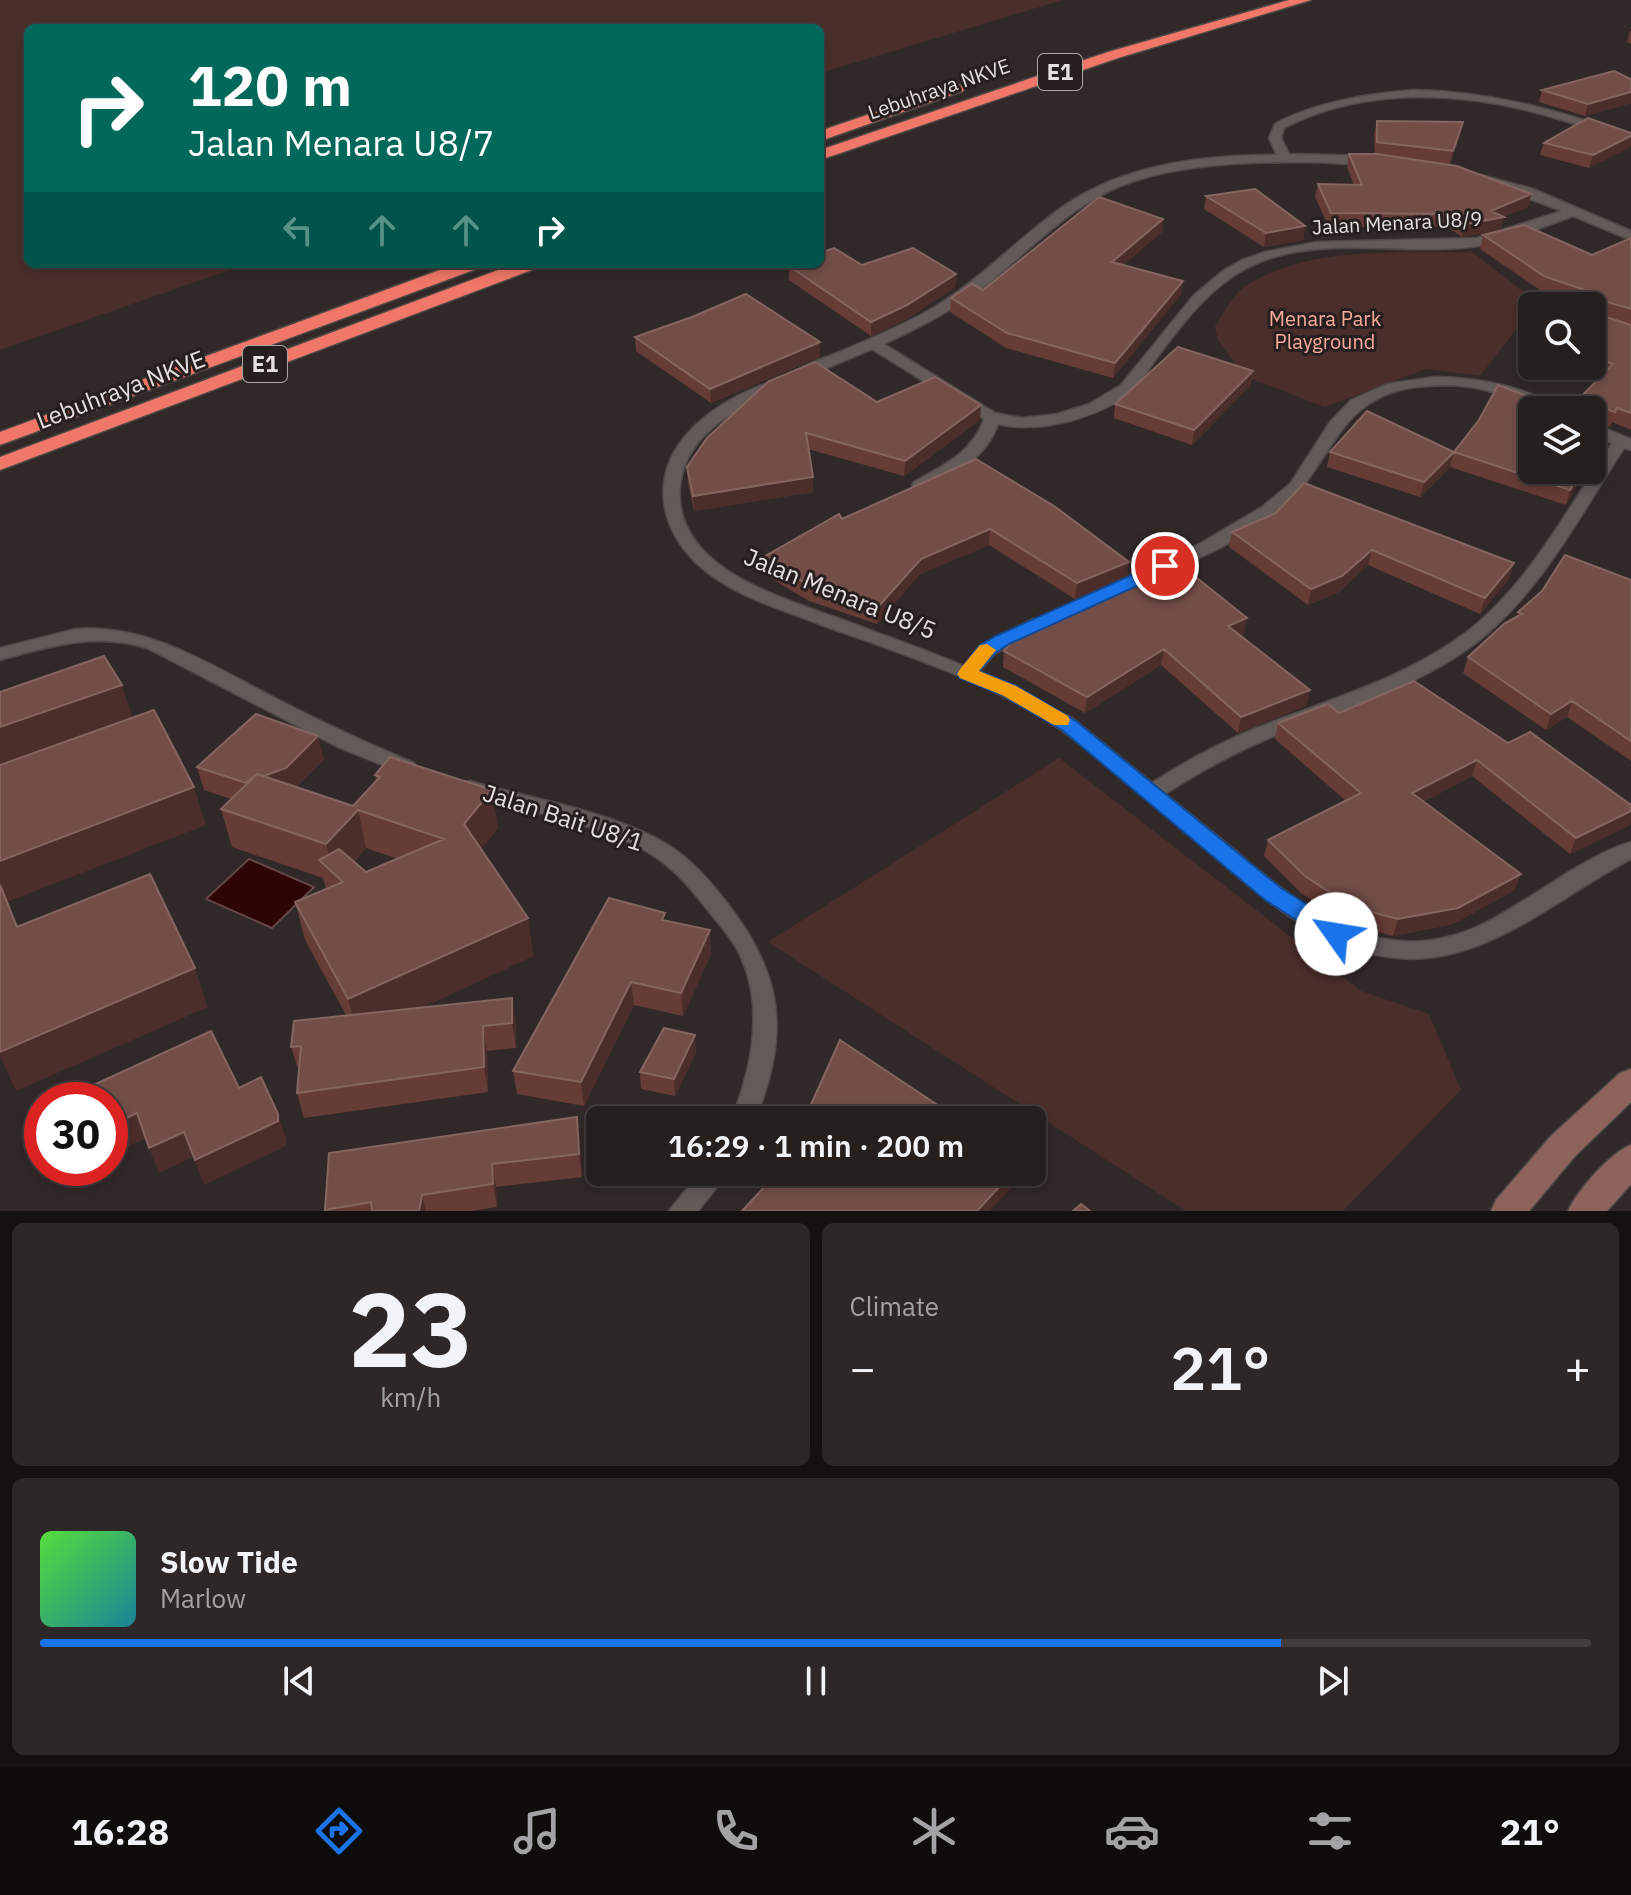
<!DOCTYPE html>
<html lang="en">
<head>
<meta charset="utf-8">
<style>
  :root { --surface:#251f1e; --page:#2d2727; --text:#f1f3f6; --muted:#a3a2a4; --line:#423d3c; --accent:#1a73e8 }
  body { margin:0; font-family:"IBM Plex Sans",sans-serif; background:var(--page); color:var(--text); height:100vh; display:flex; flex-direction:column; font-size:30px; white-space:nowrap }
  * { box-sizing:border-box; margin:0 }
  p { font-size:26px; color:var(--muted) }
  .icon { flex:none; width:44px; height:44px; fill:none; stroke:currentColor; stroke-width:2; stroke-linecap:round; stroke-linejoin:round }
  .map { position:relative; height:1211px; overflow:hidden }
  .sheet { display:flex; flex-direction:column; gap:12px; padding:12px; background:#141110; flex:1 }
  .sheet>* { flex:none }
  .top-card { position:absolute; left:24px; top:24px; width:800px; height:244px; border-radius:12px; box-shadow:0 4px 12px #0003,0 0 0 2px var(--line); background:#00695c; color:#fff; overflow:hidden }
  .fabs { position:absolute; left:1518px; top:292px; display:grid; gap:16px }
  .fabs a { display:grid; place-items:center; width:88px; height:88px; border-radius:12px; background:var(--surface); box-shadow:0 4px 12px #0003,0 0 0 2px var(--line); font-size:40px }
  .speed { position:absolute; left:24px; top:1082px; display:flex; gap:16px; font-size:40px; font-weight:700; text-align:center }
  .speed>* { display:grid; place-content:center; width:104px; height:104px; border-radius:50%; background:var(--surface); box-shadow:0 4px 12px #0003,0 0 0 2px var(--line); line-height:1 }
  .speed .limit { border:12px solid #d22; background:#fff; color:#111 }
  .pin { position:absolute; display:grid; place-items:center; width:68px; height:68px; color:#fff; margin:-34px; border:4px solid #fff; border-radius:50%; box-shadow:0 2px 8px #0007 }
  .me { position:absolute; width:88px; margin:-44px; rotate:302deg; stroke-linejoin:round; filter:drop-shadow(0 0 6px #0008) }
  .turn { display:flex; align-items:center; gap:28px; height:168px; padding:0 32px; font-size:36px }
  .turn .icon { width:104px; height:104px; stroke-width:2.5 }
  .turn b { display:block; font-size:56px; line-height:68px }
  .lanes { display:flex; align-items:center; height:76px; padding:0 32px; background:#0003; justify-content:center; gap:40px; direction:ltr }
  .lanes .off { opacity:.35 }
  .big { font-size:60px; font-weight:600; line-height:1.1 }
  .sheet .tile { flex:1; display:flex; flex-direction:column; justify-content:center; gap:12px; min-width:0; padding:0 28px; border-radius:12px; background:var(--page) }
  .sheet .dial { align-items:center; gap:0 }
  .dial b { font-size:104px; line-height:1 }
  .song { display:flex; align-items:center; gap:24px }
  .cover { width:96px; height:96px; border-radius:12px; background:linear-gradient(135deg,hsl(110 70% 55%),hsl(190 70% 35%)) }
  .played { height:8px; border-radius:4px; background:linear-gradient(90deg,var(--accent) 80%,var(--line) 80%) }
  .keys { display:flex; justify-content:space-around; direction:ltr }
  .heat { display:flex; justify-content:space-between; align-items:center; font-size:44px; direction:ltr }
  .sheet .tiles { flex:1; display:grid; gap:12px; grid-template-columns:1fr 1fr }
  .tile:last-child { grid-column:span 2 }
  .trip { position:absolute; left:586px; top:1106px; width:460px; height:80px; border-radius:12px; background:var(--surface); box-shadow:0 4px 12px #0003,0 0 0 2px var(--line); font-weight:600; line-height:80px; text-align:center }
  .menu { display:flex; height:128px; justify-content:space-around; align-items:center; background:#0f0c0c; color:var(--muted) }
  .menu .icon { width:56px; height:56px }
  .menu .selected { color:var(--accent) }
  .menu b { font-size:36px; color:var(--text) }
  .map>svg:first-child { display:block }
  .green { fill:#4a2e2a }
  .water { fill:#2c0504; stroke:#644746; stroke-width:2 }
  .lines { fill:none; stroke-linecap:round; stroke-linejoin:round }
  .street-casing { stroke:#4e4847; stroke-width:3 }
  .secondary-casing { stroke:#4e4847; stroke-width:3 }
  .highway-casing { stroke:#4e4847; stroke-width:3 }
  .street { fill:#645b59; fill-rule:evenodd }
  .secondary { fill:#8e635e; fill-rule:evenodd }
  .highway { fill:#f17768; fill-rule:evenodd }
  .wall { fill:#663c37; fill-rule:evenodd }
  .shaded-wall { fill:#4b2d29 }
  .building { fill:#734e49; stroke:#856560; stroke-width:2 }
  .route { fill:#1a73e8; stroke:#114b97; stroke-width:2 }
  .slow { fill:#f59e0b }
  .labels { text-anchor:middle; stroke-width:6; stroke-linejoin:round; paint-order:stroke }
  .far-street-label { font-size:20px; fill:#e5e0df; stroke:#271f1e }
  .far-park-label { font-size:20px; fill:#faab9f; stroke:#271f1e }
  .shield { fill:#271f1e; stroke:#aca6a5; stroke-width:2 }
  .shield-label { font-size:22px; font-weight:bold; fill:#e5e0df }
  .street-label { font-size:24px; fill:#e5e0df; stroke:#271f1e }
</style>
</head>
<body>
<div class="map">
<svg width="1631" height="1211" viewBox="0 0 1631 1211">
  <rect width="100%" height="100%" fill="#312928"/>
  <path class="green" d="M0,0h1063l-243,73v-45h-792v236h219l-247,86z
    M1472,252l65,50 -57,74 -54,-7 -101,38 -81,-31 -26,-36 -3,-14c8,-12 18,-31 29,-39 67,-43 152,-33 228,-35z
    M1059,758l302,233 68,23 32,76 -118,121h-157l-418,-269z"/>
  <path class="water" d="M249,859l65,28 -42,41 -66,-29z"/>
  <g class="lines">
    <defs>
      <path id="street" d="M1412,90c77,1 147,20 219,46v8c-26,-8 -50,-19 -76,-26 -87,-26 -188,-33 -271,10l-3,10 8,16 84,2 4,1v6c-23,3 -49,-1 -73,-1 -57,0 -116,2 -170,19 -59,19 -98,64 -144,101 -33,26 -69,45 -106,62l111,69 27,5 35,-4 32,-10 32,-19 73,-90 30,-25 18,-10 23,-8 52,-10 160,-4 85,-27 -81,-30v-6l52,14 98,42v9l-58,-24c-36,13 -72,29 -111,32 -69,6 -146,-13 -211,18 -40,19 -69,58 -95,93 -8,11 -15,24 -26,33 -17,15 -39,23 -60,29 -24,6 -48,9 -72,3 -11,32 -46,57 -78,66l-8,-5 2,-3c30,-17 58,-29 70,-63l-112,-70 -66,28h-10l-2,-3c10,-10 29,-15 43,-21 30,-13 60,-25 89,-41 50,-28 88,-70 135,-104 62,-44 142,-53 216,-53l-8,-17 6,-14 7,-4c41,-19 86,-26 130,-30z
        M1435,377c35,0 97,9 123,33 -26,0 -45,-13 -69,-19 -24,-7 -49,-7 -73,-4 -83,11 -82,81 -139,125 -44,35 -100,55 -151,78l-6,1 -9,-5 3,-4 87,-39 61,-36 28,-23 40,-62 21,-22 36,-16z
        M774,381l5,2v6c-43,21 -94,44 -99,98 -7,82 103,111 163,133 40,15 81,29 121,46l16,-20 53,-27h12l3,4 -3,4 -51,27 -15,18 93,46 80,65c32,-21 66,-39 102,-54 70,-28 148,-49 210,-95 64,-48 104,-126 148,-191l-20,-9v-11l39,16v11l-7,-2c-43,66 -83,144 -147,194 -61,47 -140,68 -210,97 -36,15 -69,34 -102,55 27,22 54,43 80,65 73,61 146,112 242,63 45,-23 97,-66 144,-80v17c-73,38 -147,108 -234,99 -73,-7 -124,-52 -177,-97 -49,-41 -97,-84 -148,-123 -67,-52 -173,-85 -253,-114 -42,-16 -91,-30 -124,-62 -26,-26 -39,-61 -27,-96 14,-42 66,-73 106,-85z
        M76,629c74,-5 136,37 199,69 46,24 92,45 139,65l3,5 -3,5 -7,2 -69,-28 -191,-99c-52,-16 -96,-2 -147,12v-12z
        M470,781c62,18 129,28 186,57 28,14 49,37 68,61 59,74 67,133 31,221h-24c21,-51 34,-114 8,-167 -8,-16 -21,-30 -33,-45 -17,-22 -36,-44 -62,-58 -55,-30 -122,-39 -181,-57l-3,-5 3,-5z
        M700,1172h29l-31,39h-29z"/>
      <path id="secondary" d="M1631,1069v33l-56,54 -46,55h-38l5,-11 55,-64 69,-63z
        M1631,1145v39l-24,27h-39c9,-20 42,-58 63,-66z"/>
      <path id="highway" d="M1289,0h22l-193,58 -298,102v-10l288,-98z
        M958,84l7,4 -2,3 -143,50v-10z
        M456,264h26l-3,4 -479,177v-13z
        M514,264h26l-3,4 -537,202v-13z"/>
    </defs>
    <use href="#street" class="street-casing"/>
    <use href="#secondary" class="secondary-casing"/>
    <use href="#highway" class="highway-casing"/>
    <use href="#street" class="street"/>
    <use href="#secondary" class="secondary"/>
    <use href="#highway" class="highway"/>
  </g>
  <path class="wall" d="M1630,31h1v13l-4,-2z
    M1631,79v24l-46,13 -46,-14 3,-12z
    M1377,121l86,1 -3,13 -10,29 -56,-7 137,37 -3,13 -24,10 -3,13 -39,7 -14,-10h-119l-14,-30 3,-13 36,1 -7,-18 2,-13h26l-1,-20z
    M1631,133l-42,35 -49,-13 4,-12z
    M1206,196l99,30 -2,14 -39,7 -60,-38z
    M1163,219l-1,13 -39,33 58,29 -68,84 -107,-30 -56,-36 1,-14 32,-8z
    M1483,235l109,20 39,-17v192l-19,-8 -2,5 -10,-4 6,4 -5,15 -9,16v-48l9,-34 -27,-10h18v-60l-22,-6 -30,-10 -60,-41z
    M862,265l94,9 -1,13 -48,32 -36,17 -82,-56v-14z
    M1532,335v16l-4,-2z
    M635,337l185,5v15l-109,46 -75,-52z
    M1253,371l-3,15 -58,59 -78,-27 1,-14z
    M877,402l103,18 -76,56 -96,-27 5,28v15l-119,19 -6,-29 -1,-15z
    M1330,452h124l78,18h53l-19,35 -116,-38 -30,30 -93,-30z
    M976,459l153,103 -2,15 -52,22 -86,-54 -69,29 -43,50 -68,-23 -47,-28v-15l80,-39z
    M1232,532l282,31 -5,16 -29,35 -112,-49 -29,27 -31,13 -79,-58z
    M1631,580v181l-64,-44 -21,13 -83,-57 5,-16 49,-40 1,-5z
    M1244,634l-4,1 70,55 -4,16 -68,27 -77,-68 -76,48 -82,-46 1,-16z
    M1414,681l216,144 -60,29 -98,-78 -49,26 92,88 -62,34 -60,12 -46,-12 -46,-31 -37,-37 4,-16 78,-39 -71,-62 3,-16 61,-10z
    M324,759l-28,28 57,19 23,-25 -1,-6 123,53 -17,21 47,69 5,38 -110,51 93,16v25l-29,3 1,41 -184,26 -7,-25 2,-21 -8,-25 55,-32 -41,-75 -10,-38 31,-13 -3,-11 -91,-31 -11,-38 10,-10 -27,-9 -7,-23zM366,848l32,11 -32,13 -12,-10z
    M666,921l44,9 1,24 -28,62 -49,-11 -50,101 -67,-12 -4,-23z
    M696,1052l-21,44 -34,-7 -1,-17z
    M577,1117l5,60 -86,10 1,20 -25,4h-147l4,-58z"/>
  <path class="shaded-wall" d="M8,25l6,23 -14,7v-26z
    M1631,92v11l-46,13 3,-12z
    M1463,122l-3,13 -10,29 3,-13z
    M1631,136v11l-42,21 4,-13z
    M1531,194l-3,13 -24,10 -3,13 -39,7 4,-13 25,-13z
    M1163,219l-1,13 -51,44 1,-14z
    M1305,226l-2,14 -39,7 2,-14z
    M956,274l-1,13 -48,32 -36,17v-14z
    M1183,281l-2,13 -68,84 2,-15z
    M820,342v15l-109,46 -1,-14z
    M1253,371l-3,15 -58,59 2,-15z
    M981,405l-1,15 -76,56 1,-15z
    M1606,427l-5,15 -9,16v-6z
    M1454,452l-4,15 -30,30 4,-15z
    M1582,470h3l-19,35 4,-15z
    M813,477v15l-119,19 -1,-15z
    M990,529l-1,16 -69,29 -43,50v-16l44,-49z
    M1372,550l-4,15 -29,27 -31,13 3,-16z
    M1129,562l-2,15 -52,22 2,-16z
    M1514,563l-5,16 -29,35 5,-16z
    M1247,618l-3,16 -19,8 3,-16z
    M1164,649l-3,16 -76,48 2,-16z
    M122,685l12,37 -134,48v-43z
    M1310,690l-4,16 -68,27 3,-16z
    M1572,701l-5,16 -21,13 5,-16z
    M318,736l6,23 -32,32 -46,-8z
    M1477,760l-5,16 -65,34 5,-17z
    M194,787l12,38 -199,77 26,63 -33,-80v-24z
    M492,790l6,38 -27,34 -7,-38z
    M358,810l8,38 -27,30 -6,-5 -7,-29z
    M1631,811v11l-1,3 -60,29 6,-16z
    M1521,874l-6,16 -62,34 -60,12 5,-17z
    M528,918l5,38 -175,81 -10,-38z
    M710,930l1,24 -28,62 -2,-23z
    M195,968l13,39 -192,84 -16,-35v-4z
    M631,982l3,23 -50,101 -3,-24z
    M512,998l4,25v25l-4,-25z
    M483,1026l4,25 1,41 -4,-25z
    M695,1035l1,17 -21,44 -1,-17z
    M137,1113l9,25 -30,14 -6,-15v-11z
    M278,1114l8,25v7l-82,39 -9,-25z
    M577,1117l3,23 2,37 -3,-23z
    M184,1132l9,25 -34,16 -10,-25z
    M492,1164l4,23 1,20 -4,-23z
    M1013,1172h8l-1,6 -30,33h-13z
    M422,1195l4,16h-7z"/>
  <path class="building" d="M1614,71l17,8v13l-43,12 -46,-14z
    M1588,118l43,15v3l-38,19 -49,-12z
    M1377,121l86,1 -10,29 -76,-9z
    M1349,154h28l80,12 74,28 -40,17 13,6 -38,7 -15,-10 -120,-1 -13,-29 44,1z
    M1255,189l50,37 -39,7 -60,-37z
    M1099,197l64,22 -51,43 71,19 -68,82 -108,-30 -56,-35 21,-14 11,6z
    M1524,225l68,30 39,-17v71l-34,-10 -4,3 1,11 37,12v88l-14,-5 -2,4 -17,-6 -4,2v11l12,8 -14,25v-42h-24l45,-46 -21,-8v-50h-28l18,-17 -38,-13 -61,-41z
    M834,248l28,17 51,-17 43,26 -49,31 -36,17 -82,-56 5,-2h26v-11z
    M746,294l74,48 -110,47 -75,-52 57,-20z
    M1178,347l75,24 -59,59 -79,-26z
    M815,362l62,40 58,-25 46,28 -76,56 -99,-28 7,44 -120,19 -6,-29 20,-29 62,-57z
    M1498,385l64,25h-30v60h50l-12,20 -116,-38 25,-32z
    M1367,411l87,41 -30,30 -94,-30z
    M976,459l78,47 75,56 -52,21 -87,-54 -69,30 -44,49 -68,-23 -47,-27 77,-44 3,5z
    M1304,483l210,80 -29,35 -113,-48 -30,26 -31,13 -79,-57 44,-19z
    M1565,555l66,25v161l-59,-40 -21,13 -83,-57 37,-34 17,-9 -4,-2 24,-21z
    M1177,562l70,56 -19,8 82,64 -69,27 -77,-68 -77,48 -83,-46 20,-25z
    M104,656l18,29 -122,42v-35z
    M1414,681l94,62 22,-11 101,73v6l-55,27 -99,-78 -65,33 109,81 -63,34 -60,11 -46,-12 -47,-31 -37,-36 93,-47 -83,-70 50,-19 11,9z
    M154,710l40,77 -194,74v-96z
    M256,714l62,22 -32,32 -22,8 -7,-2 -11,9 -49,-16z
    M390,757l102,33 -28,34 64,94 -180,81 -53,-97 48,-20 -24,-22 20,-11 27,23 78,-33 -86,-29 -32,34 -105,-35 36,-35 96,32 27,-29 -5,-2z
    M150,874l45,94 -195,84v-167l17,42z
    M609,898l56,15 -3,7 48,10 -29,63 -50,-11 -50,100 -68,-11z
    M512,998v25l-29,3 1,41 -187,26 4,-47 -10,1 3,-26z
    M664,1028l31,7 -21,44 -34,-7z
    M211,1031l28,57 22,-11 17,37v7l-83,39 -11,-28 -35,16 -12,-35 -27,13v-26h-15l-6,-13z
    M840,1040l120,80h-156z
    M577,1117l2,37 -87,10 1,20 -71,11 -3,16h-47l-1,-9 -46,8 4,-57z
    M778,1172h235l-36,39h-235z
    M1081,1204l9,7h-17z"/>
  <path class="route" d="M1165,560l9,6 -2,4 -163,74 -15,10 -15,17 37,15 60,35 205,167 63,40 3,6 -3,6 -8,3 -8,-3 -63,-40 -203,-170 -60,-35 -42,-17 -3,-4 23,-29 16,-9z"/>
  <path class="slow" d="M987,644l9,6 -17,21 37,15 52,30 2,4 -2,5h-14l-52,-30 -42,-17 -3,-4 3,-5 20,-24z"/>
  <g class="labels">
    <g class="far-street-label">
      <text transform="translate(939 89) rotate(-19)" y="7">Lebuhraya NKVE</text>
      <text transform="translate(1397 223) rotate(-3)" y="7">Jalan Menara U8/9</text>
    </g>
    <g class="far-park-label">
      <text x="1325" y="326">Menara Park<tspan x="1325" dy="23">Playground</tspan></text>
    </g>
    <g class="shield">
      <rect x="1038" y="54" width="44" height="36" rx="6"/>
      <rect x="243" y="346" width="44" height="36" rx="6"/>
    </g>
    <g class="shield-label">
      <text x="1060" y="80">E1</text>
      <text x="265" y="372">E1</text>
    </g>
    <g class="street-label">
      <text transform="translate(121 390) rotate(-21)" y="8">Lebuhraya NKVE</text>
      <text transform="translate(840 594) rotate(22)" y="8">Jalan Menara U8/5</text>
      <text transform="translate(563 818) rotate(18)" y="8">Jalan Bait U8/1</text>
    </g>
  </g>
</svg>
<div class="fabs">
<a><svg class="icon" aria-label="search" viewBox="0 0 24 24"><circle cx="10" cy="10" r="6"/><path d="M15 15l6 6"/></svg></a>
<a><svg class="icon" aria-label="layers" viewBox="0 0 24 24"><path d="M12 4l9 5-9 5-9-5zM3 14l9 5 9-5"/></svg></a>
</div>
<div class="speed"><div class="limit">30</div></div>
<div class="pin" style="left:1165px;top:566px;background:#d93025"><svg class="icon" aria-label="arrive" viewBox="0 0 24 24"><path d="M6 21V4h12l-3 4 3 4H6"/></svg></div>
<svg class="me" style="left:1336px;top:934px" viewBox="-20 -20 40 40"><circle r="19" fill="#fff"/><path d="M0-13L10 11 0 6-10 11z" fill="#1a73e8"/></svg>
<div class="trip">16:29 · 1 min · 200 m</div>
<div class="top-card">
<div class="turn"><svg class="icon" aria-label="right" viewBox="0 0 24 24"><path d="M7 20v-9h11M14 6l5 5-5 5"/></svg><div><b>120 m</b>Jalan Menara U8/7</div></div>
<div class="lanes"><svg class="icon off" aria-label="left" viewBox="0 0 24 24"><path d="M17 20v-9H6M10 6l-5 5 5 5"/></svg><svg class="icon off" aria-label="ahead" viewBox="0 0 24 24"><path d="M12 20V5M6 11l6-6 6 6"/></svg><svg class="icon off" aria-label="ahead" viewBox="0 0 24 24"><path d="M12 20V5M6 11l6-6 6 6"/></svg><svg class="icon" aria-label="right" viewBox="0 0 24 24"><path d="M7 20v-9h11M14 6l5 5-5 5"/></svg></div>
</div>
</div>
<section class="sheet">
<div class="tiles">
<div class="tile dial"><b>23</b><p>km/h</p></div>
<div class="tile"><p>Climate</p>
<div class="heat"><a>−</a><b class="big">21°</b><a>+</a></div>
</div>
<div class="tile">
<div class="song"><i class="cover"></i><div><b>Slow Tide</b><p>Marlow</p></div></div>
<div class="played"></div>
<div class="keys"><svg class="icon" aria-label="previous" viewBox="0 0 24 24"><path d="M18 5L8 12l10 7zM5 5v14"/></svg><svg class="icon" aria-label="pause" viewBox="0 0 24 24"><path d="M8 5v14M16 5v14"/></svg><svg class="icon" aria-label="next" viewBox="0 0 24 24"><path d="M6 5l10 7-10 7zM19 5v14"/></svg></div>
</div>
</div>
</section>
<nav class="menu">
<b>16:28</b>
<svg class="icon selected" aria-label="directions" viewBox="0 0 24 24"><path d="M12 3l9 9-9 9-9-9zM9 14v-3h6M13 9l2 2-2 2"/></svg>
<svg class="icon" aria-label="music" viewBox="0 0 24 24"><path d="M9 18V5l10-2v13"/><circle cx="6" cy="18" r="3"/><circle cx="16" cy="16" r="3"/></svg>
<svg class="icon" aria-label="phone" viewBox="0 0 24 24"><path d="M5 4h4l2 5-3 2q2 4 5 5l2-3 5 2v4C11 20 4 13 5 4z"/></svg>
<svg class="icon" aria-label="climate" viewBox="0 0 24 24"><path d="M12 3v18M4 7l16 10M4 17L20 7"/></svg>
<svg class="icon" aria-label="car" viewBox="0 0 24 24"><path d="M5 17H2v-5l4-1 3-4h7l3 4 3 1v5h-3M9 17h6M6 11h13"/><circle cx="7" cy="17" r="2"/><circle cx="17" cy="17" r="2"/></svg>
<svg class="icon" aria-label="filters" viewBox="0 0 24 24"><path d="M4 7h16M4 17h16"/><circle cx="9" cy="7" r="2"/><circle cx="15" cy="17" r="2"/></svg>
<b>21°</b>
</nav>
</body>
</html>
